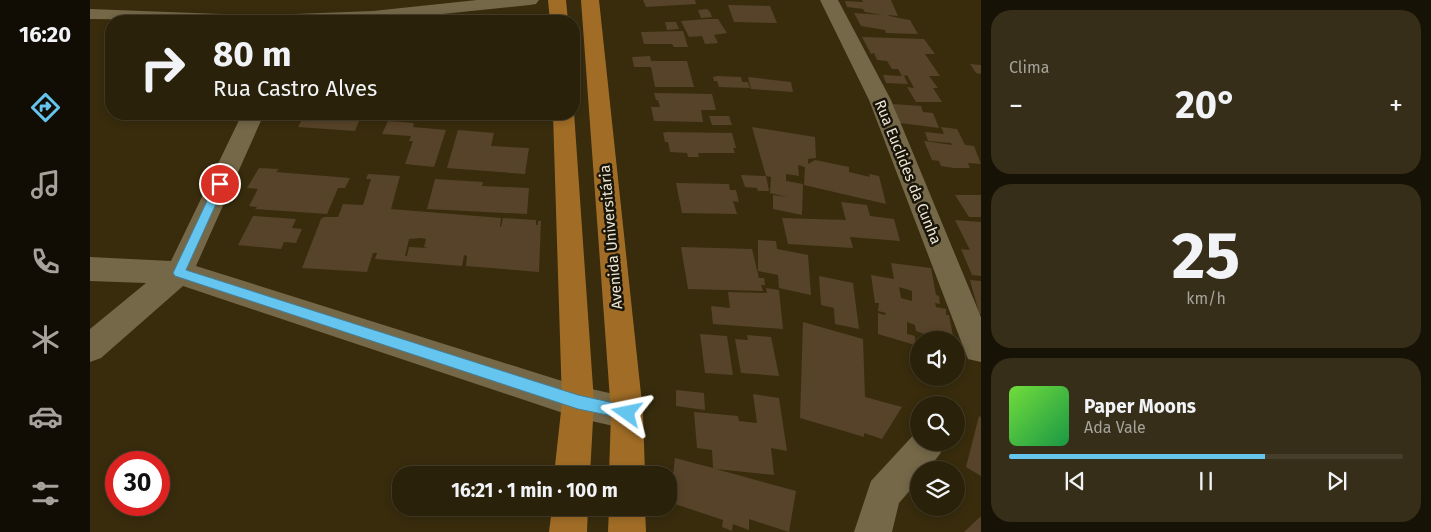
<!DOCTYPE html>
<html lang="pt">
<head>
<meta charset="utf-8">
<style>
  :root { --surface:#2a210a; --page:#362e18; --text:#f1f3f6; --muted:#a5a39c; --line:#463e2b; --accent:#65c5ee }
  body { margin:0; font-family:"Fira Sans",sans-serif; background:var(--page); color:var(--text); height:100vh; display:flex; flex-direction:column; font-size:19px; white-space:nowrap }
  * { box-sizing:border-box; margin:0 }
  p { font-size:16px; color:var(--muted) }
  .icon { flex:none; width:28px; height:28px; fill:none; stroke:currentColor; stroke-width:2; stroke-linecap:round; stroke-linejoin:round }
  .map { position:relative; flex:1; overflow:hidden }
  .side { display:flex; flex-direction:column; gap:10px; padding:10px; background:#171206; width:450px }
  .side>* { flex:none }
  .guide { position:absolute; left:15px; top:15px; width:475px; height:105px; border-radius:20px; box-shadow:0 2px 8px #0003,0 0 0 1px var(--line); background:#2a210a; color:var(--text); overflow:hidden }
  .controls { position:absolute; left:820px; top:331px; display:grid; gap:10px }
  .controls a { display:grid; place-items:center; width:55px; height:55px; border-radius:50%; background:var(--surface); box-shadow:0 2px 8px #0003,0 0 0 1px var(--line); font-size:25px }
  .speed { position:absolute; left:15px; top:451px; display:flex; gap:10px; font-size:25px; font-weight:700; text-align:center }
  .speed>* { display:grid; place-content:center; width:65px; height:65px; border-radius:50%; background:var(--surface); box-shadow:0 2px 8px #0003,0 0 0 1px var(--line); line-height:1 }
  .speed .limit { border:8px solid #d22; background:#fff; color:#111 }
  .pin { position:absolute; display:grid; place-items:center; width:42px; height:42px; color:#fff; margin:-21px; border:2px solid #fff; border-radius:50%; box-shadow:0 1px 5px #0007 }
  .me { position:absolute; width:55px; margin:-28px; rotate:282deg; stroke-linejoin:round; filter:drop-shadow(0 0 4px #0008) }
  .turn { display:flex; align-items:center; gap:18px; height:105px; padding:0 25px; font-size:22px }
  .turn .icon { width:65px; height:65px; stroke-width:2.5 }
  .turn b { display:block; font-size:35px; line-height:42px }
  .big { font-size:38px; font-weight:700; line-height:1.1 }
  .side .widget { flex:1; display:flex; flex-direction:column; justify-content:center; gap:8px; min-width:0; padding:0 18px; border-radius:20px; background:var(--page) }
  .side .dial { align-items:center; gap:0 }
  .dial b { font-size:65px; line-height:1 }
  .song { display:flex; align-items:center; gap:15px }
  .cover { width:60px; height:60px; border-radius:8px; background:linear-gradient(135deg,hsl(100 70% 55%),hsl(140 70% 35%)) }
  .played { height:5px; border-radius:2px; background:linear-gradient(90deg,var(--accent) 65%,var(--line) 65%) }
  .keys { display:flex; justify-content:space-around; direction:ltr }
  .heat { display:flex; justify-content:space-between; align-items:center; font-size:28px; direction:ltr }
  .trip { position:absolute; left:302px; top:466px; width:285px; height:50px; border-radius:20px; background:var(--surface); box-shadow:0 2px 8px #0003,0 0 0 1px var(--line); font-weight:700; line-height:50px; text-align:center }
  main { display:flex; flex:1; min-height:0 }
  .dock { display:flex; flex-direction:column; width:90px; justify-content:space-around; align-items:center; background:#110d04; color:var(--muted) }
  .dock .icon { width:35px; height:35px }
  .dock .selected { color:var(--accent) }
  .dock b { font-size:22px; color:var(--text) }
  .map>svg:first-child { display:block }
  .building { fill:#574329; fill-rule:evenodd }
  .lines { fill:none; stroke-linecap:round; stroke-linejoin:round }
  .minor { fill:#746848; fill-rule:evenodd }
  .major { fill:#a16d26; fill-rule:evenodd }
  .route { fill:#65c5ee; stroke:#42809b }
  .labels { text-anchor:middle; stroke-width:5; stroke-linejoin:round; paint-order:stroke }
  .street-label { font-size:15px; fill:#ece5d4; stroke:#1a1509 }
</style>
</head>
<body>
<main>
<nav class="dock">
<b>16:20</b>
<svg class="icon selected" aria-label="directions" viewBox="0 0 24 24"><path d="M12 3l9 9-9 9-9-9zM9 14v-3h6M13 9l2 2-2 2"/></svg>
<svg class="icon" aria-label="music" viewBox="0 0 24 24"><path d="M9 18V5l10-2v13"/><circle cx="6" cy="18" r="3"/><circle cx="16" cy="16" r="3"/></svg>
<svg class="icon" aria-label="phone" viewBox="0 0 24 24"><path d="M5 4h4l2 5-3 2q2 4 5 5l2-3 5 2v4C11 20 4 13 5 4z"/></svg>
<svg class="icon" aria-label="climate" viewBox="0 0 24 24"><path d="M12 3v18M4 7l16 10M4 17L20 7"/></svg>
<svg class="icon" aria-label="car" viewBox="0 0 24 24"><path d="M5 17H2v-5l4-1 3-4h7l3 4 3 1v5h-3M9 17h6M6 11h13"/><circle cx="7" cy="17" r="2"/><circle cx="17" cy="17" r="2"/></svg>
<svg class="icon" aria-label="filters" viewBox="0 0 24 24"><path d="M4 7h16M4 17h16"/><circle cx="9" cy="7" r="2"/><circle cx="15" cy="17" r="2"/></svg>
</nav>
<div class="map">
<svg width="891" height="532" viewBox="0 0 891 532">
  <rect width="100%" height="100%" fill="#382c0d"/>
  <path class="building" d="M553,0h52l1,4 -50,3z
    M772,0h29l7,16 -10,-1 1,1 21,4 8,14 -32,-1 -1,-3 -24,-4 -7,-13 29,2 -18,-3 -2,-3 -16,-2 -2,-6 18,1z
    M638,5l42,1 7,17 -43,-1z
    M617,9l3,3 2,5 -11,1 -3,-8z
    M617,19h11l9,14 -13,2 4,8 -13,1 -3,-8 -13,1 -8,-16z
    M575,22h11l3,7 -12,1z
    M593,31l5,16h-14l-2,-3h-28l-3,-12z
    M772,37l62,2 11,15h-10l15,22h-11l9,12h-5l9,14h-26l-9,-15 7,1 -7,-13 -3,1 4,8 -22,-1 -3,-8 19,1 -4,-7h-6l-5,-8 -10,-1 -3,-7 -3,1z
    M560,56l1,5h36l7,26h-39l-4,-20h-17l-2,-10z
    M880,64l11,1v9l-5,-1z
    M627,76l24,1 1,5h6l2,6 -31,-1 -2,-6h-3l-1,-4z
    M658,77l43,5 2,10 -42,-3z
    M564,93l58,1 4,16h-15l2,12 -49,-1 -3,-14h9l-2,-7h-2z
    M803,104l28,2 2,6 10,1 6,15 -39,-5z
    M215,114h57l-7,17 -57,-4z
    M619,116h20l3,9h-20z
    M298,121l26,2 -1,4 33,3 -12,37 -29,-3 8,-23h-4l2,-5 -29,-2z
    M662,127l63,10 1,21 -8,1v5l7,-4 34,7v5l21,5 -1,-3 10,2 7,28 -82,-19 1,-18 -7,-2 1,11 -13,-2v7l17,3 -1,31 -29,-6v-14l15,2 -18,-4 1,-16 -5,-1 3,15h-11l-1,-3 -12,-1 -4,-12 25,1z
    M851,127l16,2 8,16 9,1 7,18 -13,-1 2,5h-16l-13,-2 -2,-5 -7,-1 -8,-19 28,4 -1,-2 -23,-2 -3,-9 19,2z
    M368,130l36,3 -3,13 38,2 -4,26 -78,-6z
    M576,132l66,1 4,15h-3l2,5h-37l1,4h-11l-1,-4 -17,-1 -2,-10h-3l-2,-9z
    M169,168l20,1 -3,3 74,6 -5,10h-7l-11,26 -72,-5 2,-2 -8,-1 9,-17 -11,-1z
    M278,174l32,2 -9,33 110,9 -1,9h1l2,-9 33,2v5h2v-4h3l-2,51 -73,-6 1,-10 -3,-1 -2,11 -87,-7 2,-6h-4l-6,19 -65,-4 19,-49 3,-2h14l5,-13 20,1 8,-26h-5zM331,238l5,1 -2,8 4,1 -19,-1 -2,9h-2l4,-17z
    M345,179l48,3 -1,4 47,2 -2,26 -100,-5z
    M586,183l53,1 1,6h6l3,12 -6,-1 4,13 -55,-1z
    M865,195h26v22h-12z
    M751,202l26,3 3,11 24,3 6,22 -50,-4 3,11 -65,-4 -6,-26 64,2z
    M163,216l43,3 -4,9 10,1 -6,14 -12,-1 -3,7 -43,-4z
    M865,220l26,2v54l-9,-1 -11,-26 9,1z
    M668,240l18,1 1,8 31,6 3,40 -32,-7 -1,-13 -20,-4z
    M591,247l71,2 7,29h5l1,7h-4l2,6 -75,-2z
    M801,263l40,5 5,27 3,1 1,8 -5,-1 1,4 10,2v6h3l4,21 -8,-2 1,6h-8v-5l-8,-2v3l-14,-5 -1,-6 -8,-3v12l8,2v9l-37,-11v-21l7,2 1,-2 -8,-2 1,-8h-4l-4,-28 23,4zM809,287l13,4v10l-11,-3z
    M729,276l34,7 6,46 -24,-5 -1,-16 -13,-3z
    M880,280l11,1v33l-2,-1z
    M676,288l13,2 4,39 -70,-5 -2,-18 19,2 -2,-16 39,1z
    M713,322l60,17 2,58 37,10 -20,32 -18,-6v4l-64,-19z
    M610,334l27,2 6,39 -28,-2z
    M657,335l24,2 8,39 -38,-3 -6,-34 13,1z
    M586,390l28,3 1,17 -29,-4z
    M663,394l26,4 8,53 -16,-3 3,27 -58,-6 80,22 -7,41 -40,-13v11l-16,-6 -1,7 -10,-4 1,-7 -48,-16v-29h-2l2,-17 38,10 -1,-18 -15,-2 -3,-36 44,4 1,5 18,2z
    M889,416l2,1v59l-15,-9z
    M891,516v16h-17z"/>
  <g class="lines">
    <path class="minor" d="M387,0h62l-3,4 -6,1 -155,16h-115l2,-4 7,-2 104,-4z
      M730,0h18l53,100 90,217v45l-13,-3 -4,-10 -95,-249z
      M0,9l157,6 7,2 2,4 -166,-2z
      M152,114h22l-68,152 382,120 49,11 12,4 4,12 -4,12 -12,4 -49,-11 -395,-132 -82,72 -11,4v-33l56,-46 -56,-2v-24l81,4z
      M829,429v13h26l-5,12 -13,16h-8v10l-20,23 -7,29h-38l17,-51z"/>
    <path class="major" d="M458,0h18l2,21h-18z
      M491,0h18l44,413 2,62h-36l2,-62z
      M484,112l20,290 -4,73h-36l8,-73 -9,-288h21z
      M462,508h36l-1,24h-38z
      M519,508h36l1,24h-38z"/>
  </g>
  <path class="route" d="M130,181l5,3 -39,86 392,125 49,11 5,2 2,5 -2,4 -5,2 -49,-10 -403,-133 -2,-3 42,-89z"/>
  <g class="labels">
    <g class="street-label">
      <text transform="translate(818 172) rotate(68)" y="5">Rua Euclides da Cunha</text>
      <text transform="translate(521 237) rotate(-95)" y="5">Avenida Universitária</text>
    </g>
  </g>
</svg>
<div class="controls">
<a><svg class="icon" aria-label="sound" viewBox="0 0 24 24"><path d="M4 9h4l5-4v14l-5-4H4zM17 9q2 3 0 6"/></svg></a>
<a><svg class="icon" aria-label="search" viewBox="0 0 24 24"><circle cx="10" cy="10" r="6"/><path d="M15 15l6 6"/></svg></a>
<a><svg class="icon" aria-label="layers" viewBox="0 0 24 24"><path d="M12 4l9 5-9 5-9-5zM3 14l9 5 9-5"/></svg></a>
</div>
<div class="speed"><div class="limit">30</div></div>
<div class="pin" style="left:130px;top:184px;background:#d93025"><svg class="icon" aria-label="arrive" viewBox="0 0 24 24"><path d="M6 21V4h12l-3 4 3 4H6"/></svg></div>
<svg class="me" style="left:537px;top:413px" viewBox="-20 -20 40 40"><path d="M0-17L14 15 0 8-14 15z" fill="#65c5ee" stroke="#fff" stroke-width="4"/></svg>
<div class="trip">16:21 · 1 min · 100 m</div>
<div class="guide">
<div class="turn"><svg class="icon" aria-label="right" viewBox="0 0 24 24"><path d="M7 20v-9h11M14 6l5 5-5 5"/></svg><div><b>80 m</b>Rua Castro Alves</div></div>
</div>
</div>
<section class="side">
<div class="widget"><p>Clima</p>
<div class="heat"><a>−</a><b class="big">20°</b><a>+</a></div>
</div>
<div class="widget dial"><b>25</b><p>km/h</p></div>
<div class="widget">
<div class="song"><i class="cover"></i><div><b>Paper Moons</b><p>Ada Vale</p></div></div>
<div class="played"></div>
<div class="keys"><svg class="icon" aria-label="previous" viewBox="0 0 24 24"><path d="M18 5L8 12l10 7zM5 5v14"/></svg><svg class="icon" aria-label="pause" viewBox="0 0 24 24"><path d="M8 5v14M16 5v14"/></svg><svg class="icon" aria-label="next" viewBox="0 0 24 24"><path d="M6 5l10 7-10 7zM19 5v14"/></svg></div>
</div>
</section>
</main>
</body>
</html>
